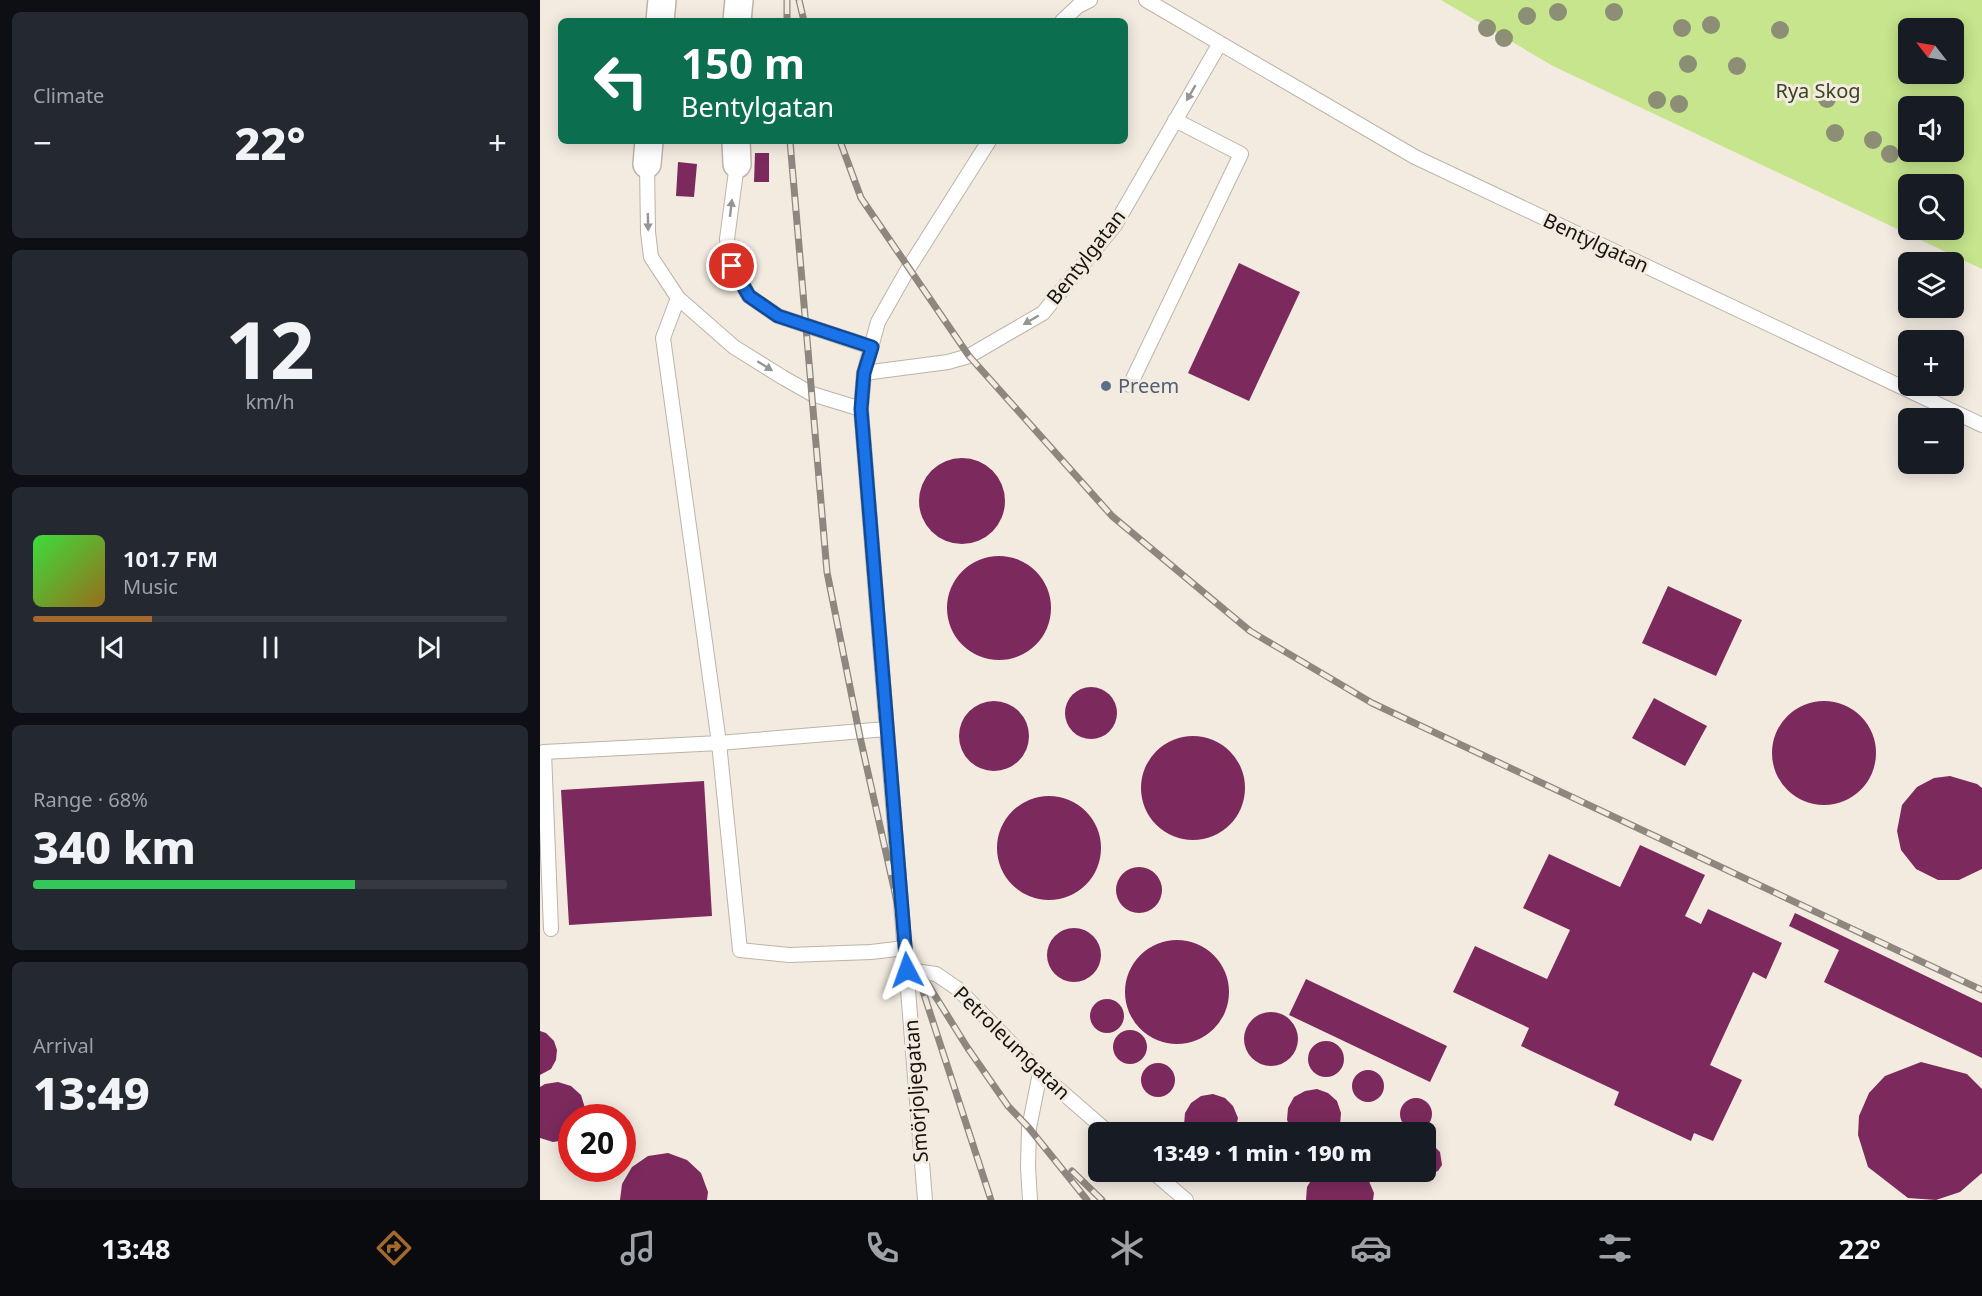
<!DOCTYPE html>
<html lang="en">
<head>
<meta charset="utf-8">
<style>
  :root { --surface:#171b24; --page:#242831; --text:#f1f3f6; --muted:#9ea1a6; --line:#363941; --accent:#a4672c }
  body { margin:0; font-family:"Noto Sans",sans-serif; background:var(--page); color:var(--text); height:100vh; display:flex; flex-direction:column; font-size:22px; white-space:nowrap }
  * { box-sizing:border-box; margin:0 }
  p { font-size:20px; color:var(--muted) }
  .icon { flex:none; width:33px; height:33px; fill:none; stroke:currentColor; stroke-width:2; stroke-linecap:round; stroke-linejoin:round }
  .map { position:relative; flex:1; overflow:hidden }
  .panel { display:flex; flex-direction:column; gap:12px; padding:12px; background:#0d0f14; width:540px }
  .panel>* { flex:none }
  .top-card { position:absolute; left:18px; top:18px; width:570px; height:126px; border-radius:9px; box-shadow:0 3px 15px #0003; background:#0b6e4f; color:#fff; overflow:hidden }
  .needle { width:39px; rotate:301deg }
  .tools { position:absolute; left:1358px; top:18px; display:grid; gap:12px }
  .tools a { display:grid; place-items:center; width:66px; height:66px; border-radius:9px; background:var(--surface); box-shadow:0 3px 15px #0003; font-size:30px }
  .speed { position:absolute; left:18px; top:1104px; display:flex; gap:12px; font-size:30px; font-weight:700; text-align:center }
  .speed>* { display:grid; place-content:center; width:78px; height:78px; border-radius:50%; background:var(--surface); box-shadow:0 3px 15px #0003; line-height:1 }
  .speed .limit { border:9px solid #d22; background:#fff; color:#111 }
  .pin { position:absolute; display:grid; place-items:center; width:51px; height:51px; color:#fff; margin:-26px; border:3px solid #fff; border-radius:50%; box-shadow:0 2px 6px #0007 }
  .me { position:absolute; width:66px; margin:-33px; rotate:356deg; stroke-linejoin:round; filter:drop-shadow(0 0 4px #0008) }
  .turn { display:flex; align-items:center; gap:21px; height:126px; padding:0 24px; font-size:27px }
  .turn .icon { width:78px; height:78px; stroke-width:2.5 }
  .turn b { display:block; font-size:42px; line-height:51px }
  .big { font-size:45px; font-weight:800; line-height:1.1 }
  .panel .widget { flex:1; display:flex; flex-direction:column; justify-content:center; gap:9px; min-width:0; padding:0 21px; border-radius:9px; background:var(--page) }
  .panel .dial { align-items:center; gap:0 }
  .dial b { font-size:78px; line-height:1 }
  .song { display:flex; align-items:center; gap:18px }
  .cover { width:72px; height:72px; border-radius:9px; background:linear-gradient(135deg,hsl(120 70% 55%),hsl(40 70% 35%)) }
  .played { height:6px; border-radius:3px; background:linear-gradient(90deg,var(--accent) 25%,var(--line) 25%) }
  .keys { display:flex; justify-content:space-around; direction:ltr }
  .heat { display:flex; justify-content:space-between; align-items:center; font-size:33px; direction:ltr }
  .charge { height:9px; border-radius:4px; background:linear-gradient(90deg,#34c759 68%,var(--line) 0) }
  .trip { position:absolute; left:548px; top:1122px; width:348px; height:60px; border-radius:9px; background:var(--surface); box-shadow:0 3px 15px #0003; font-weight:800; line-height:60px; text-align:center }
  .dock { display:flex; height:96px; justify-content:space-around; align-items:center; background:#090b0e; color:var(--muted) }
  .dock .icon { width:42px; height:42px }
  .dock .on { color:var(--accent) }
  .dock b { font-size:27px; color:var(--text) }
  main { display:flex; flex:1; min-height:0 }
  .map>svg:first-child { display:block }
  .green { fill:#c6e58c; fill-rule:evenodd }
  .building { fill:#7c2a5d }
  .lines { fill:none; stroke-linecap:round; stroke-linejoin:round }
  .service-casing { stroke:#bbb4a9; stroke-width:16 }
  .minor-casing { stroke:#bbb4a9; stroke-width:30 }
  .service { stroke:#fff; stroke-width:14 }
  .minor { stroke:#fff; stroke-width:27 }
  .rail-casing { stroke:#8d877f; stroke-width:7 }
  .rail { stroke:#f3ebe0; stroke-width:4.5; stroke-dasharray:14; stroke-linecap:butt }
  .tree { fill:#8c8f75 }
  .oneway { fill:#969593 }
  .route-casing { stroke:#114b97; stroke-width:15 }
  .route { stroke:#1a73e8; stroke-width:10 }
  .service-dot { fill:#5c6f8a; stroke:#f3ebe0; stroke-width:2 }
  .labels { text-anchor:middle; stroke-width:6; stroke-linejoin:round; paint-order:stroke }
  .park-label { font-size:20px; fill:#38441d; stroke:#f3ebe0 }
  .street-label { font-size:20px; fill:#16130f; stroke:#f3ebe0 }
  .service-label { font-size:20px; fill:#4e5e75; stroke:#f3ebe0; text-anchor:start }
</style>
</head>
<body>
<main>
<section class="panel">
<div class="widget"><p>Climate</p>
<div class="heat"><a>−</a><b class="big">22°</b><a>+</a></div>
</div>
<div class="widget dial"><b>12</b><p>km/h</p></div>
<div class="widget">
<div class="song"><i class="cover"></i><div><b>101.7 FM</b><p>Music</p></div></div>
<div class="played"></div>
<div class="keys"><svg class="icon" aria-label="previous" viewBox="0 0 24 24"><path d="M18 5L8 12l10 7zM5 5v14"/></svg><svg class="icon" aria-label="pause" viewBox="0 0 24 24"><path d="M8 5v14M16 5v14"/></svg><svg class="icon" aria-label="next" viewBox="0 0 24 24"><path d="M6 5l10 7-10 7zM19 5v14"/></svg></div>
</div>
<div class="widget"><p>Range · 68%</p><b class="big">340 km</b><div class="charge"></div></div>
<div class="widget"><p>Arrival</p><b class="big">13:49</b></div>
</section>
<div class="map">
<svg width="1442" height="1200" viewBox="0 0 1442 1200">
  <rect width="100%" height="100%" fill="#f3ebe0"/>
  <path class="green" d="M901,0h541v269l-429,-203zM1368,28h45v46h-45zM1368,106h45v46h-45zM1368,184h45v46h-45z"/>
  <path class="building" d="M215,153h14v29h-15z
    M138,162l19,2 -3,33 -18,-1z
    M699,263l61,29 -51,109 -61,-28z
    M379 501a43 43 0 1 1 86 0a43 43 0 1 1-86 0Z
    M407 608a52 52 0 1 1 104 0a52 52 0 1 1-104 0Z
    M1128,586l74,34 -26,56 -74,-33z
    M525 713a26 26 0 1 1 52 0a26 26 0 1 1-52 0Z
    M1114,698l53,28 -22,40 -53,-28z
    M419 736a35 35 0 1 1 70 0a35 35 0 1 1-70 0Z
    M1232 753a52 52 0 1 1 104 0a52 52 0 1 1-104 0Z
    M601 788a52 52 0 1 1 104 0a52 52 0 1 1-104 0Z
    M1410,776l27,8 5,4v81l-23,11h-21l-22,-11 -15,-19 -4,-19 5,-26 15,-18 17,-9z
    M164,781l8,135 -143,9 -8,-135z
    M457 848a52 52 0 1 1 104 0a52 52 0 1 1-104 0Z
    M1100,845l65,30 -20,41 16,8 7,-15 74,34 -16,36 -13,-7 -43,93 32,15 -29,61 -19,-8 -3,8 -77,-36 5,-13 -98,-46 8,-18 -76,-36 22,-46 72,33 23,-49 -47,-22 26,-54 71,33z
    M576 890a23 23 0 1 1 46 0a23 23 0 1 1-46 0Z
    M1255,913l187,90v55l-158,-76 15,-32 -50,-24z
    M507 955a27 27 0 1 1 54 0a27 27 0 1 1-54 0Z
    M585 992a52 52 0 1 1 104 0a52 52 0 1 1-104 0Z
    M766,979l141,67 -17,36 -141,-67z
    M550 1016a17 17 0 1 1 34 0a17 17 0 1 1-34 0Z
    M704 1039a27 27 0 1 1 54 0a27 27 0 1 1-54 0Z
    M573 1047a17 17 0 1 1 34 0a17 17 0 1 1-34 0Z
    M0,1031l6,2 8,8 3,9 -1,10 -5,9 -11,6z
    M768 1059a18 18 0 1 1 36 0a18 18 0 1 1-36 0Z
    M1381,1062l46,12 15,15v84l-22,19 -24,8 -28,-2 -40,-31 -10,-32 1,-19 10,-23 16,-17z
    M601 1080a17 17 0 1 1 34 0a17 17 0 1 1-34 0Z
    M812 1086a16 16 0 1 1 32 0a16 16 0 1 1-32 0Z
    M18,1082l13,4 10,9 4,13 -1,10h-12v19l-6,3 -13,2 -13,-4v-51l5,-3z
    M777,1089l11,4 9,8 4,12 -1,12 -5,7h-42l-6,-12 1,-12 6,-11 11,-6z
    M673,1094l12,4 8,8 5,12 -3,14h-48l-3,-7 1,-12 6,-10 10,-7z
    M860 1114a16 16 0 1 1 32 0a16 16 0 1 1-32 0Z
    M888,1144l7,3 5,5 2,13 -4,6 -12,5 -10,-4h9v-27z
    M128,1153l19,7 14,13 7,19 -1,8h-87l2,-16 10,-17 16,-11z
    M778,1172h43l7,7 6,14 -1,7h-67l1,-13 8,-13z"/>
  <g class="lines">
    <defs>
      <path id="service" d="M606,0l269,157 567,268
        M522,21l16,-15 12,-6
        M107,164l1,68 3,25 27,41 56,49 48,30 30,17 49,15
        M197,164l-10,75 5,27 17,30 29,20 93,31
        M138,298l-15,40 56,405 21,207 49,5 82,-3 34,-4
        M324,373l84,-11 21,-6 74,-43 72,-88 105,-182
        M590,385l111,-231 -66,-34
        M11,929l-7,-177 175,-9 167,-14
        M367,970l29,4 22,15 82,84 68,59
        M613,1172l33,28
        M385,1200l-64,-791 3,-36 14,-51 30,-53 81,-128
        M490,1200l-2,-33 1,-39 11,-55"/>
      <path id="minor" d="M120,21l2,-21
        M197,21l2,-21
        M196,141l1,23
        M107,164l2,-23"/>
    </defs>
    <use href="#service" class="service-casing"/>
    <use href="#minor" class="minor-casing"/>
    <use href="#service" class="service"/>
    <use href="#minor" class="minor"/>
    <defs>
      <path id="rail" d="M247,0v21
        M259,0l5,21
        M250,141l37,431 33,165 44,196 87,267
        M300,141l21,57 108,158 143,160 138,115 122,72 610,287
        M384,978l43,69 41,59 21,22 58,72
        M532,1171l30,29"/>
    </defs>
    <use href="#rail" class="rail-casing"/>
    <use href="#rail" class="rail"/>
  </g>
  <g class="tree">
    <circle cx="1018" cy="12" r="9"/>
    <circle cx="1074" cy="12" r="9"/>
    <circle cx="987" cy="16" r="9"/>
    <circle cx="1171" cy="25" r="9"/>
    <circle cx="947" cy="28" r="9"/>
    <circle cx="1142" cy="28" r="9"/>
    <circle cx="1240" cy="30" r="9"/>
    <circle cx="964" cy="38" r="9"/>
    <circle cx="1148" cy="64" r="9"/>
    <circle cx="1197" cy="66" r="9"/>
    <circle cx="1287" cy="99" r="9"/>
    <circle cx="1117" cy="100" r="9"/>
    <circle cx="1139" cy="104" r="9"/>
    <circle cx="1295" cy="133" r="9"/>
    <circle cx="1333" cy="140" r="9"/>
    <circle cx="1350" cy="154" r="9"/>
  </g>
  <defs><path id="oneway-solid" d="M-6-.8H1V-3.2L6.5 0L1 3.2V.8H-6Z" transform="scale(1.5)"/></defs>
  <g class="oneway">
    <use href="#oneway-solid" transform="translate(651 93) rotate(120)"/>
    <use href="#oneway-solid" transform="translate(191 208) rotate(-83)"/>
    <use href="#oneway-solid" transform="translate(108 222) rotate(89)"/>
    <use href="#oneway-solid" transform="translate(491 320) rotate(150)"/>
    <use href="#oneway-solid" transform="translate(225 366) rotate(32)"/>
  </g>
  <g class="lines">
    <defs>
      <path id="route" d="M192,266l17,30 29,20 94,31 -8,26 -3,36 46,561"/>
    </defs>
    <use href="#route" class="route-casing"/>
    <use href="#route" class="route"/>
  </g>
  <circle class="service-dot" cx="566" cy="386" r="6"/>
  <g class="labels">
    <g class="park-label">
      <text x="1278" y="98">Rya Skog</text>
    </g>
    <g class="street-label">
      <text transform="translate(1056 243) rotate(25)" y="7">Bentylgatan</text>
      <text transform="translate(546 257) rotate(-52)" y="7">Bentylgatan</text>
      <text transform="translate(472 1043) rotate(44)" y="7">Petroleumgatan</text>
      <text transform="translate(376 1091) rotate(-94)" y="7">Smörjoljegatan</text>
    </g>
    <g class="service-label">
      <text x="578" y="393">Preem</text>
    </g>
  </g>
</svg>
<div class="tools">
<a><svg class="needle" viewBox="-14 -14 28 28"><path d="M0-13l5 13h-10z" fill="#e53935"/><path d="M0 13l5-13h-10z" fill="#9ea1a6"/></svg></a>
<a><svg class="icon" aria-label="sound" viewBox="0 0 24 24"><path d="M4 9h4l5-4v14l-5-4H4zM17 9q2 3 0 6"/></svg></a>
<a><svg class="icon" aria-label="search" viewBox="0 0 24 24"><circle cx="10" cy="10" r="6"/><path d="M15 15l6 6"/></svg></a>
<a><svg class="icon" aria-label="layers" viewBox="0 0 24 24"><path d="M12 4l9 5-9 5-9-5zM3 14l9 5 9-5"/></svg></a>
<a>+</a>
<a>−</a>
</div>
<div class="speed"><div class="limit">20</div></div>
<div class="pin" style="left:192px;top:266px;background:#d93025"><svg class="icon" aria-label="arrive" viewBox="0 0 24 24"><path d="M6 21V4h12l-3 4 3 4H6"/></svg></div>
<svg class="me" style="left:367px;top:970px" viewBox="-20 -20 40 40"><path d="M0-17L14 15 0 8-14 15z" fill="#1a73e8" stroke="#fff" stroke-width="4"/></svg>
<div class="trip">13:49 · 1 min · 190 m</div>
<div class="top-card">
<div class="turn"><svg class="icon" aria-label="left" viewBox="0 0 24 24"><path d="M17 20v-9H6M10 6l-5 5 5 5"/></svg><div><b>150 m</b>Bentylgatan</div></div>
</div>
</div>
</main>
<nav class="dock">
<b>13:48</b>
<svg class="icon on" aria-label="directions" viewBox="0 0 24 24"><path d="M12 3l9 9-9 9-9-9zM9 14v-3h6M13 9l2 2-2 2"/></svg>
<svg class="icon" aria-label="music" viewBox="0 0 24 24"><path d="M9 18V5l10-2v13"/><circle cx="6" cy="18" r="3"/><circle cx="16" cy="16" r="3"/></svg>
<svg class="icon" aria-label="phone" viewBox="0 0 24 24"><path d="M5 4h4l2 5-3 2q2 4 5 5l2-3 5 2v4C11 20 4 13 5 4z"/></svg>
<svg class="icon" aria-label="climate" viewBox="0 0 24 24"><path d="M12 3v18M4 7l16 10M4 17L20 7"/></svg>
<svg class="icon" aria-label="car" viewBox="0 0 24 24"><path d="M5 17H2v-5l4-1 3-4h7l3 4 3 1v5h-3M9 17h6M6 11h13"/><circle cx="7" cy="17" r="2"/><circle cx="17" cy="17" r="2"/></svg>
<svg class="icon" aria-label="filters" viewBox="0 0 24 24"><path d="M4 7h16M4 17h16"/><circle cx="9" cy="7" r="2"/><circle cx="15" cy="17" r="2"/></svg>
<b>22°</b>
</nav>
</body>
</html>
